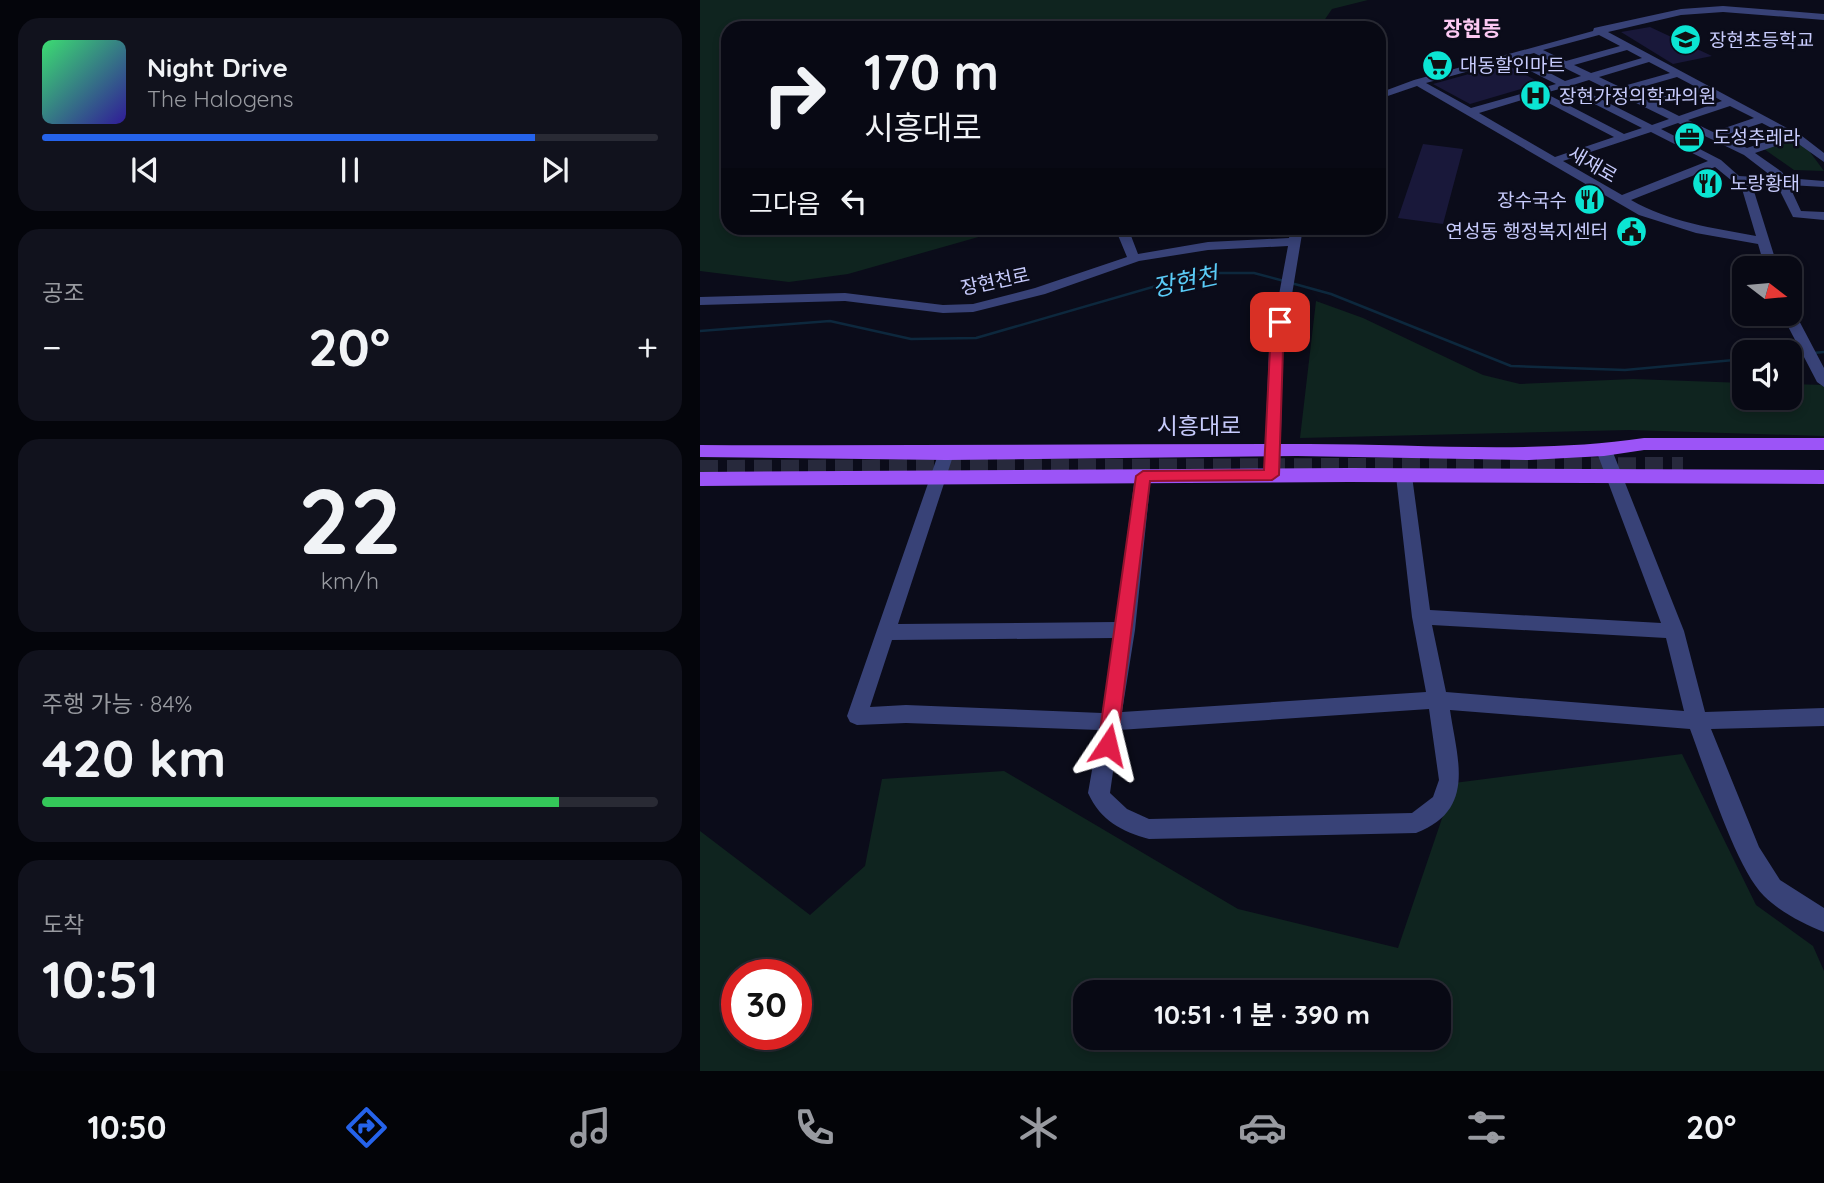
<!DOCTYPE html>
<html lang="ko">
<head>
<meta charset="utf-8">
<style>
  :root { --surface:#080914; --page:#11121d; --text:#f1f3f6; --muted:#989aa0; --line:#292a34; --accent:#2563eb }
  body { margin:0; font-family:Quicksand,"Noto Sans KR",sans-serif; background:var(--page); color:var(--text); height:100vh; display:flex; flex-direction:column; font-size:26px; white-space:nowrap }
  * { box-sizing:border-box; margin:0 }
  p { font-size:23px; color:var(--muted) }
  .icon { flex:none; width:38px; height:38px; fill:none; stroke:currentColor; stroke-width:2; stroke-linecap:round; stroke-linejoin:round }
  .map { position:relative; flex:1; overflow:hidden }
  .panel { display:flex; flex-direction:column; gap:18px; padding:18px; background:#04050b; width:700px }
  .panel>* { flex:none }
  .top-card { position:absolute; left:21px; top:21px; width:665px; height:214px; border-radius:21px; box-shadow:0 4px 10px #0003,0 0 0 2px var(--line); background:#080914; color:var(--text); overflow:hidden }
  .needle { width:46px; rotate:106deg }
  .fabs { position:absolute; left:1032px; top:256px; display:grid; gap:14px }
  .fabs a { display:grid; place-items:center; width:70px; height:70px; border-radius:14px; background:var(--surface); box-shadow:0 4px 10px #0003,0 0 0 2px var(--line); font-size:35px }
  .speed { position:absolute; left:21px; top:959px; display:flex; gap:14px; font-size:35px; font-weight:700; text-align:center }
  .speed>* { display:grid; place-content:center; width:91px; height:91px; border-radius:50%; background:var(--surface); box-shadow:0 4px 10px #0003,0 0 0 2px var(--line); line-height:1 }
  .speed .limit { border:10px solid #d22; background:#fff; color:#111 }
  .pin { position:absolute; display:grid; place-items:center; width:60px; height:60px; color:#fff; margin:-30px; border-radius:14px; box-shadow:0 4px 10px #0006 }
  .me { position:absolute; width:77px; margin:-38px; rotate:10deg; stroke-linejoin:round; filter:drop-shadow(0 0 5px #0008) }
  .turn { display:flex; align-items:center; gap:24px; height:147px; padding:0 28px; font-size:32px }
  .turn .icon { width:91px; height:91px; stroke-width:2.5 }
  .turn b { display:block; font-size:49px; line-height:60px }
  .then { display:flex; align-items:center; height:66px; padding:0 28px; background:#0003; gap:14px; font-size:26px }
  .big { font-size:52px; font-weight:700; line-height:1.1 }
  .panel .card { flex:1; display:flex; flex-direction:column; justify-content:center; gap:10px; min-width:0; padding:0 24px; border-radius:21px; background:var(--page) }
  .panel .dial { align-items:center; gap:0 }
  .dial b { font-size:91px; line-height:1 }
  .song { display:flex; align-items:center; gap:21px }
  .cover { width:84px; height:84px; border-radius:10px; background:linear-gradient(135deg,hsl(140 70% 55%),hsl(250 70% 35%)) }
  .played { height:7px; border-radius:4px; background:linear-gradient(90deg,var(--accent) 80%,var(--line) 80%) }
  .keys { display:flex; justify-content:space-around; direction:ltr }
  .heat { display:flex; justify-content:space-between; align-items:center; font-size:38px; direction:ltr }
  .charge { height:10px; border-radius:5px; background:linear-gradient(90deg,#34c759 84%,var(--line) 0) }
  .trip { position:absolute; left:373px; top:980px; width:378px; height:70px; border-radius:21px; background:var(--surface); box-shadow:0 4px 10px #0003,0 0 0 2px var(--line); font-weight:700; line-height:70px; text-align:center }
  .menu { display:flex; height:112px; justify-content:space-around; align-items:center; background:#030408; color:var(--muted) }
  .menu .icon { width:49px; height:49px }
  .menu .on { color:var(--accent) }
  .menu b { font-size:32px; color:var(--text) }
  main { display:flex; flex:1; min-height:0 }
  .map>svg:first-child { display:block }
  .green { fill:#0f241f; fill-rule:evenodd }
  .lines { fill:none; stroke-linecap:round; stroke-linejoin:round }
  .stream { stroke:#0d283d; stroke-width:2.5 }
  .building { fill:#19183a }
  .major-tunnel { stroke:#27293c; stroke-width:18; stroke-dasharray:18 9; stroke-linecap:butt }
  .minor { fill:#384277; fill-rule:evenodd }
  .major { fill:#9c54f7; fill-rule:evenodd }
  .route { fill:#e11d48; stroke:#92132f; stroke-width:2 }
  .labels { text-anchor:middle; stroke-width:5; stroke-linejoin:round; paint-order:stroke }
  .far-poi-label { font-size:19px; fill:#c7cbfc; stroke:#0b0c1a; text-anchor:start }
  .far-street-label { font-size:19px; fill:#c7cbfc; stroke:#0b0c1a }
  .far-quarter-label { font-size:21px; font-weight:bold; fill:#fcc9f3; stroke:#0b0c1a }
  .street-label { font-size:23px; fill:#c7cbfc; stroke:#0b0c1a }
  .water-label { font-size:24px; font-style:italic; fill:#5acbf7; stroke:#0b0c1a }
</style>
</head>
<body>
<main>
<section class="panel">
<div class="card">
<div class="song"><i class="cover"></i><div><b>Night Drive</b><p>The Halogens</p></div></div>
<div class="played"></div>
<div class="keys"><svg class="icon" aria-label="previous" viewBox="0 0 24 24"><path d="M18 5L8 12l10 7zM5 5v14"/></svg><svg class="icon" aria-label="pause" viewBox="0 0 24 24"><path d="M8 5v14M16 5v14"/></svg><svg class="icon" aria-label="next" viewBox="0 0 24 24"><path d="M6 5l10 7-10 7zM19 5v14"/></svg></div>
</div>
<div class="card"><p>공조</p>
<div class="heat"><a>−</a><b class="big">20°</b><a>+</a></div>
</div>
<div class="card dial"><b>22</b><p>km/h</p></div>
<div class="card"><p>주행 가능 · 84%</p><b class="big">420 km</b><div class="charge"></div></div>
<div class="card"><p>도착</p><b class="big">10:51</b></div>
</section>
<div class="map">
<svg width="1124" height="1071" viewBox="0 0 1124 1071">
  <rect width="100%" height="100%" fill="#0b0c1a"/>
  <path class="green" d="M0,0h668l-36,9 -13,19h-591v200h282l-162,46 -59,8 -89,-11z
    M1090,140l17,8 17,23 -30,-1 -30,-21z
    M616,301l47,17 120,57 37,9 113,-5 112,4v14h45v-13l34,1v51l-194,-6 -330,8z
    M982,754l74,151 57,41 11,25v100h-1124v-240l110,84 55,-49 17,-87 122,-8 234,138 160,39 56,-165zM37,975h59v59h-59zM385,992h353v46h-353z"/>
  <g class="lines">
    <path class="stream" d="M591,283l40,11 180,72 114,4 120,-11
      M0,331l130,-10 81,18 65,-1 225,-65h53l30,8
      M1113,353l11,-1
      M1090,355l16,-1"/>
  </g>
  <path class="building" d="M950,27l62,29 -39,8 -52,-32z
    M805,64l36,19 -71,21 -37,-20z
    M723,144l40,5 -20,75 -45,-6z"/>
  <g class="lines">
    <path class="major-tunnel" d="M0,469l983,-3"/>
    <path class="minor" d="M1023,6l101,8v6l-101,-8 -42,3 -73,17 194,104 22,17v9l-31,-22 -38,13 27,19 4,6 38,3v6l-35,-2 12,26 23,1v8l-31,-3 -16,-32 -29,-2 5,5 25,80h-13l-7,-24 -62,-11 -57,-18 -222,-129 -38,13v-6l35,-13 179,-49 1,-3 87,-19zM899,35l21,11 -54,15 -23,-11zM927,50l15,8 -51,15 -17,-8zM834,53l47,23 -16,5 -46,-24zM809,60l47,24 -85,24 -45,-25zM949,62l21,11 -50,14 -21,-10zM977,77l19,10 -47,14 -21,-10zM889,80l80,39 -17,6 -79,-40zM863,88l79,40 -18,6 -79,-41zM1004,91l18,10 -43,15 -22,-11zM835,96l79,41 -59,20 -76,-44zM1030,106l24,12 -41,14 -25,-12zM978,123l66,32 30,23 -35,-2 -18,-16 -60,-31zM1062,123l23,12 -38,13 -25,-12zM951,132l57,29 -86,34 -59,-34zM1015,167l27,22 14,47c-43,-8 -87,-14 -125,-36z
      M415,228h13l10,26 70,-12 81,-4 2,-10h12l-20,121 -3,126 -2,4h-12l-2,-4 5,-126 19,-103 -80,4 -69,11 -94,33 -72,18 -30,1 -98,-12 -145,4v-8l145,-4 98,12 30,-1 62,-16 92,-31z
      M1090,309l5,4 29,55v19l-7,-5 -36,-69h9z
      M904,445l8,5 72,181 21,81 119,-4v18l-113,3 48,118 21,33 44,28v24c-20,-8 -44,-20 -60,-36 -29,-29 -58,-125 -74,-167l-240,-19c7,49 27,100 -34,123l-267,6c-28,-8 -48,-18 -61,-46l11,-63 -193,-7 -49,2 -7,-3 -3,-6 93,-267h12l2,4 -56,171 218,-2 19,-146 8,-6 6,2 2,4 -16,154 -13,82 304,-20 -14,-75 -16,-141 8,-6 8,6 18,134 231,13 -65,-173zM732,625l234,13 18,73 -238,-19zM414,638l-12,75 -196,-8 -36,2 22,-67zM729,709l10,71 -6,17 -21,16 -263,6 -22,-10 -17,-16 9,-63z"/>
    <path class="major" d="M944,438h180v12h-180l-40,6 -75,4 -232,-4 -351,4 -246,-3v-12c198,1 396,-1 594,-1 116,-1 235,11 350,-6z
      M649,468l475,2v14l-475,-2 -649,4v-14z"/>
  </g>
  <path class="route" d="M580,318l7,4 -4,27 -4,126 -7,5 -122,1 -33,264 -2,6 -7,3 -7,-3 -3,-6 38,-269 7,-5 121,-1 6,-121 4,-27z"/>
  <defs>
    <symbol id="school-disc" viewBox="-11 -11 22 22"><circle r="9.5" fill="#0be5d3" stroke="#0b0c1a"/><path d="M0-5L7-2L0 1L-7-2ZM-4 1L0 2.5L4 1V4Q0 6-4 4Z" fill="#111"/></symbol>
    <symbol id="supermarket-disc" viewBox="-11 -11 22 22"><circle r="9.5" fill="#0be5d3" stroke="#0b0c1a"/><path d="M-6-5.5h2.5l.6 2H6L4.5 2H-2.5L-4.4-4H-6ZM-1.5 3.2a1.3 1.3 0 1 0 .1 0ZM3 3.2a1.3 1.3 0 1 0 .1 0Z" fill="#111"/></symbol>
    <symbol id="hospital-disc" viewBox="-11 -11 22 22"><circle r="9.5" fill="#0be5d3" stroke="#0b0c1a"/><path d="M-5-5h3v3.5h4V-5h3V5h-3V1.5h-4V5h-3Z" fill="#111"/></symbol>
    <symbol id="office-disc" viewBox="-11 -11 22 22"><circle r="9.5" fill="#0be5d3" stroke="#0b0c1a"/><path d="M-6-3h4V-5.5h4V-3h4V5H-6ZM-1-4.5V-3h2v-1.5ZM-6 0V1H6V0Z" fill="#111"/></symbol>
    <symbol id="restaurant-disc" viewBox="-11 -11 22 22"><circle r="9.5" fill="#0be5d3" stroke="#0b0c1a"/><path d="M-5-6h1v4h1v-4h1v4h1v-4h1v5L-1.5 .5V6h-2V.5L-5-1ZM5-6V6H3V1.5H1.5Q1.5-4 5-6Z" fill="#111"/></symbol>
    <symbol id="civic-disc" viewBox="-11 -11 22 22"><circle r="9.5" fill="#0be5d3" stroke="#0b0c1a"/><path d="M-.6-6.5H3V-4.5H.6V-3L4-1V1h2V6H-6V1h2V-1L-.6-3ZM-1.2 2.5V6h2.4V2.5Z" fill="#111"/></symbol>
  </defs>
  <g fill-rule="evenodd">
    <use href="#school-disc" x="968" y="22" width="35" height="35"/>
    <use href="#supermarket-disc" x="720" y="48" width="35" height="35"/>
    <use href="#hospital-disc" x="818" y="78" width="35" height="35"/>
    <use href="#office-disc" x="972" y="120" width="35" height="35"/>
    <use href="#restaurant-disc" x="990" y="166" width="35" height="35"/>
    <use href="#restaurant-disc" x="872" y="182" width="35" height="35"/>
    <use href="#civic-disc" x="914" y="214" width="35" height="35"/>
  </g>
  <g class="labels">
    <g class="far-poi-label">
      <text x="1009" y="47">장현초등학교</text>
      <text x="760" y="72">대동할인마트</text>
      <text x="859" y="103">장현가정의학과의원</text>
      <text x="1013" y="144">도성추레라</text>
      <text x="1030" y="190">노랑황태</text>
      <text x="867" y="207" text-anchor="end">장수국수</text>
      <text x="908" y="238" text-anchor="end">연성동 행정복지센터</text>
    </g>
    <g class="far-street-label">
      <text transform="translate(893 164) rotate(30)" y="7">새재로</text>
      <text transform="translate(295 281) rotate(-12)" y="7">장현천로</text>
    </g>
    <g class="far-quarter-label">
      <text x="772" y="36">장현동</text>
    </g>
    <g class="street-label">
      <text x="499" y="434">시흥대로</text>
    </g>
    <g class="water-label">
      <text transform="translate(485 282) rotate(-12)" y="8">장현천</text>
    </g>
  </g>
</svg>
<div class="fabs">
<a><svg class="needle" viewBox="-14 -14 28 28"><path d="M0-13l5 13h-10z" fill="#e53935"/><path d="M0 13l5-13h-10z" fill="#989aa0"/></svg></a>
<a><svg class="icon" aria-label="sound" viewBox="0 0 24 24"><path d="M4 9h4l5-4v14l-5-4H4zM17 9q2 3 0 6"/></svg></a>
</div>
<div class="speed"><div class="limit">30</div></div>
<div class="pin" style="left:580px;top:322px;background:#d93025"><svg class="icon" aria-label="arrive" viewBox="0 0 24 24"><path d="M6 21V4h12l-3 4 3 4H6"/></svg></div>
<svg class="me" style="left:408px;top:745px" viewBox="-20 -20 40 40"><path d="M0-17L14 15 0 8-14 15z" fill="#e11d48" stroke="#fff" stroke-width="4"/></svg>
<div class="trip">10:51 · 1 분 · 390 m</div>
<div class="top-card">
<div class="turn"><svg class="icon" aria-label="right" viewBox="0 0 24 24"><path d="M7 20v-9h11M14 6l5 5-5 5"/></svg><div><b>170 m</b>시흥대로</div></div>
<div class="then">그다음<svg class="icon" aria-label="left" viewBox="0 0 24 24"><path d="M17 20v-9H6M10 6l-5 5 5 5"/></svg></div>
</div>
</div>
</main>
<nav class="menu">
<b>10:50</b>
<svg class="icon on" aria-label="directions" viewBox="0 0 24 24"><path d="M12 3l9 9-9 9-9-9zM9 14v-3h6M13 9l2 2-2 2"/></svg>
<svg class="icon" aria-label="music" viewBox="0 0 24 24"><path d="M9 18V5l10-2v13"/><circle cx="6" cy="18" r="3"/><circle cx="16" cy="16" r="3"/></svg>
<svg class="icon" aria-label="phone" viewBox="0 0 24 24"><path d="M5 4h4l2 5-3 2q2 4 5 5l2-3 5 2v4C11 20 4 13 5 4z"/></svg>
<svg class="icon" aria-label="climate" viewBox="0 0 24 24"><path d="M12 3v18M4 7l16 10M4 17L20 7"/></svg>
<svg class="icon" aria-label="car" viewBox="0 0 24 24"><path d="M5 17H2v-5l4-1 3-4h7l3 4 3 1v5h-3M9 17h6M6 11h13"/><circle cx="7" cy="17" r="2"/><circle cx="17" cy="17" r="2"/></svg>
<svg class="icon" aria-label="filters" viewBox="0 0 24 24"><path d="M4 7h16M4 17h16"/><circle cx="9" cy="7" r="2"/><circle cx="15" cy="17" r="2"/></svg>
<b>20°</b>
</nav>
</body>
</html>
